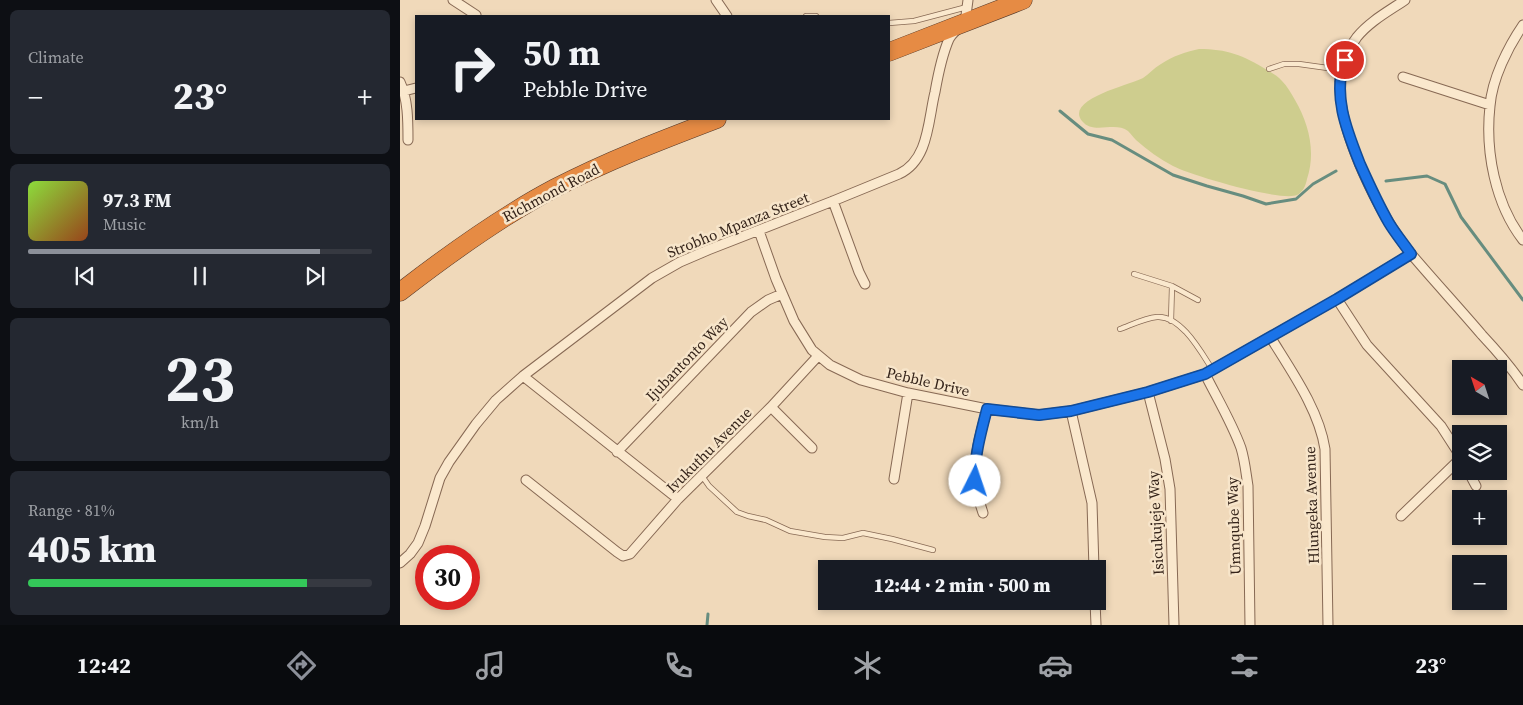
<!DOCTYPE html>
<html lang="en">
<head>
<meta charset="utf-8">
<style>
  :root { --surface:#171b24; --page:#242831; --text:#f1f3f6; --muted:#9ea1a6; --line:#363941; --accent:#8c9099 }
  body { margin:0; font-family:"Source Serif 4",serif; background:var(--page); color:var(--text); height:100vh; display:flex; flex-direction:column; font-size:19px; white-space:nowrap }
  * { box-sizing:border-box; margin:0 }
  p { font-size:16px; color:var(--muted) }
  .icon { flex:none; width:28px; height:28px; fill:none; stroke:currentColor; stroke-width:2; stroke-linecap:round; stroke-linejoin:round }
  .map { position:relative; flex:1; overflow:hidden }
  .details { display:flex; flex-direction:column; gap:10px; padding:10px; background:#0d0f14; width:400px }
  .details>* { flex:none }
  .hud { position:absolute; left:15px; top:15px; width:475px; height:105px; border-radius:0px; box-shadow:0 2px 8px #0003; background:#171b24; color:var(--text); overflow:hidden }
  .needle { width:32px; rotate:321deg }
  .controls { position:absolute; left:1052px; top:360px; display:grid; gap:10px }
  .controls a { display:grid; place-items:center; width:55px; height:55px; border-radius:0px; background:var(--surface); box-shadow:0 2px 8px #0003; font-size:25px }
  .speed { position:absolute; left:15px; top:545px; display:flex; gap:10px; font-size:25px; font-weight:700; text-align:center }
  .speed>* { display:grid; place-content:center; width:65px; height:65px; border-radius:50%; background:var(--surface); box-shadow:0 2px 8px #0003; line-height:1 }
  .speed .limit { border:8px solid #d22; background:#fff; color:#111 }
  .pin { position:absolute; display:grid; place-items:center; width:42px; height:42px; color:#fff; margin:-21px; border:2px solid #fff; border-radius:50%; box-shadow:0 1px 5px #0007 }
  .me { position:absolute; width:55px; margin:-28px; rotate:4deg; stroke-linejoin:round; filter:drop-shadow(0 0 4px #0008) }
  .turn { display:flex; align-items:center; gap:18px; height:105px; padding:0 25px; font-size:22px }
  .turn .icon { width:65px; height:65px; stroke-width:2.5 }
  .turn b { display:block; font-size:35px; line-height:42px }
  .big { font-size:38px; font-weight:800; line-height:1.1 }
  .details .tile { flex:1; display:flex; flex-direction:column; justify-content:center; gap:8px; min-width:0; padding:0 18px; border-radius:8px; background:var(--page) }
  .details .dial { align-items:center; gap:0 }
  .dial b { font-size:65px; line-height:1 }
  .song { display:flex; align-items:center; gap:15px }
  .cover { width:60px; height:60px; border-radius:8px; background:linear-gradient(135deg,hsl(90 70% 55%),hsl(20 70% 35%)) }
  .played { height:5px; border-radius:2px; background:linear-gradient(90deg,var(--accent) 85%,var(--line) 85%) }
  .keys { display:flex; justify-content:space-around; direction:ltr }
  .heat { display:flex; justify-content:space-between; align-items:center; font-size:28px; direction:ltr }
  .charge { height:8px; border-radius:4px; background:linear-gradient(90deg,#34c759 81%,var(--line) 0) }
  .trip { position:absolute; left:418px; top:560px; width:288px; height:50px; border-radius:0px; background:var(--surface); box-shadow:0 2px 8px #0003; font-weight:800; line-height:50px; text-align:center }
  .menu { display:flex; height:80px; justify-content:space-around; align-items:center; background:#090b0e; color:var(--muted) }
  .menu .icon { width:35px; height:35px }
  .menu .on { color:var(--accent) }
  .menu b { font-size:22px; color:var(--text) }
  main { display:flex; flex:1; min-height:0 }
  .map>svg:first-child { display:block }
  .green { fill:#cecd8e }
  .lines { fill:none; stroke-linecap:round; stroke-linejoin:round }
  .stream { stroke:#678d7f; stroke-width:3 }
  .lane-casing { stroke:#876954; stroke-width:6 }
  .street-casing { stroke:#876954; stroke-width:11 }
  .highway-casing { stroke:#543829; stroke-width:19 }
  .lane { stroke:#fae8cd; stroke-width:4.5 }
  .street { stroke:#fae8cd; stroke-width:9 }
  .highway { stroke:#e68b44; stroke-width:18 }
  .route-casing { stroke:#114b97; stroke-width:12 }
  .route { stroke:#1a73e8; stroke-width:9 }
  .labels { text-anchor:middle; stroke-width:5; stroke-linejoin:round; paint-order:stroke }
  .street-label { font-size:15px; fill:#35241a; stroke:#f7e5ca }
</style>
</head>
<body>
<main>
<section class="details">
<div class="tile"><p>Climate</p>
<div class="heat"><a>−</a><b class="big">23°</b><a>+</a></div>
</div>
<div class="tile">
<div class="song"><i class="cover"></i><div><b>97.3 FM</b><p>Music</p></div></div>
<div class="played"></div>
<div class="keys"><svg class="icon" aria-label="previous" viewBox="0 0 24 24"><path d="M18 5L8 12l10 7zM5 5v14"/></svg><svg class="icon" aria-label="pause" viewBox="0 0 24 24"><path d="M8 5v14M16 5v14"/></svg><svg class="icon" aria-label="next" viewBox="0 0 24 24"><path d="M6 5l10 7-10 7zM19 5v14"/></svg></div>
</div>
<div class="tile dial"><b>23</b><p>km/h</p></div>
<div class="tile"><p>Range · 81%</p><b class="big">405 km</b><div class="charge"></div></div>
</section>
<div class="map">
<svg width="1123" height="625" viewBox="0 0 1123 625">
  <rect width="100%" height="100%" fill="#f0d9ba"/>
  <path class="green" d="M799,49c28,0 44,6 68,21 5,3 11,6 15,11 5,5 9,12 13,19 14,24 21,52 12,79 -1,6 -4,13 -10,16 -16,7 -107,-20 -124,-29 -13,-7 -26,-16 -37,-26 -3,-3 -5,-6 -8,-9 -13,-10 -35,4 -46,-10 -18,-22 51,-37 61,-43 6,-4 11,-10 18,-14 12,-8 24,-12 38,-15z"/>
  <g class="lines">
    <path class="stream" d="M660,111l28,23 24,6 61,35 34,11 36,10 23,8 30,-5 17,-15 23,-13
      M986,181l41,-5 18,8 16,33 62,83
      M307,625l1,-11"/>
    <defs>
      <path id="lane" d="M406,16h10
        M489,23l25,-2 53,-14
        M869,69l15,-5h15l43,6
        M734,274l38,12 26,14
        M771,321l1,-35
        M720,329c11,-4 25,-11 37,-12 24,-2 44,35 55,52
        M302,476l7,10 28,26 11,4 18,4 24,11 35,6 18,1 20,-5 29,6 41,11"/>
      <path id="street" d="M53,0l23,15
        M316,0l11,16
        M1005,0c-16,11 -35,21 -48,37 -9,12 -17,30 -17,45 -2,51 40,134 72,173 23,27 47,53 70,80 15,16 29,32 41,50
        M1123,25c-15,22 -31,54 -33,81 -5,45 5,98 33,134
        M1003,77l87,28
        M0,82c8,17 8,39 8,58
        M4,91l12,-3
        M433,201l26,71 6,12
        M359,231l17,48 18,42 18,29 18,15 31,15 47,13 79,16 52,6 32,-4 77,-19 57,-18 132,-75 74,-45
        M937,299l30,46 74,81 20,31
        M871,338c21,34 48,72 54,111l3,176
        M805,374c12,24 27,49 36,74 4,13 5,26 7,38l2,139
        M123,376l155,123
        M748,392l17,67 5,30 4,136
        M371,407l41,41
        M671,411l21,92 2,66
        M217,452l134,-140 17,-12 14,-6
        M1068,471l8,15
        M494,479l14,-86
        M126,480l91,72 6,4 7,-2 48,-55 93,-92 47,-51
        M583,513c-3,-10 -7,-20 -8,-31 -2,-22 6,-51 12,-73
        M1001,516l60,-58
        M0,563l10,-9 8,-11 7,-17 15,-48 9,-16 27,-38 20,-24 27,-24 129,-98 28,-16 28,-12 125,-49 66,-27c30,-14 29,-54 36,-82 3,-17 7,-37 14,-53 3,-6 11,-12 16,-16l3,-23
        M695,601l1,24"/>
      <path id="highway" d="M489,52l134,-52
        M0,292c49,-38 100,-75 155,-104 52,-27 107,-48 162,-69"/>
    </defs>
    <use href="#lane" class="lane-casing"/>
    <use href="#street" class="street-casing"/>
    <use href="#highway" class="highway-casing"/>
    <use href="#lane" class="lane"/>
    <use href="#street" class="street"/>
    <use href="#highway" class="highway"/>
  </g>
  <g class="lines">
    <defs>
      <path id="route" d="M575,481c-1,-24 6,-49 12,-72l52,6 32,-4 77,-19 57,-18 132,-75 74,-45c-7,-10 -16,-21 -22,-31 -11,-19 -20,-39 -29,-59 -13,-33 -28,-69 -15,-104"/>
    </defs>
    <use href="#route" class="route-casing"/>
    <use href="#route" class="route"/>
  </g>
  <g class="labels">
    <g class="street-label">
      <text transform="translate(151 193) rotate(-28)" y="5">Richmond Road</text>
      <text transform="translate(338 225) rotate(-22)" y="5">Strobho Mpanza Street</text>
      <text transform="translate(287 359) rotate(-46)" y="5">Ijubantonto Way</text>
      <text transform="translate(528 382) rotate(13)" y="5">Pebble Drive</text>
      <text transform="translate(309 450) rotate(-45)" y="5">Ivukuthu Avenue</text>
      <text transform="translate(912 505) rotate(-92)" y="5">Hlungeka Avenue</text>
      <text transform="translate(756 523) rotate(-93)" y="5">Isicukujeje Way</text>
      <text transform="translate(834 526) rotate(-92)" y="5">Umnqube Way</text>
    </g>
  </g>
</svg>
<div class="controls">
<a><svg class="needle" viewBox="-14 -14 28 28"><path d="M0-13l5 13h-10z" fill="#e53935"/><path d="M0 13l5-13h-10z" fill="#9ea1a6"/></svg></a>
<a><svg class="icon" aria-label="layers" viewBox="0 0 24 24"><path d="M12 4l9 5-9 5-9-5zM3 14l9 5 9-5"/></svg></a>
<a>+</a>
<a>−</a>
</div>
<div class="speed"><div class="limit">30</div></div>
<div class="pin" style="left:945px;top:60px;background:#d93025"><svg class="icon" aria-label="arrive" viewBox="0 0 24 24"><path d="M6 21V4h12l-3 4 3 4H6"/></svg></div>
<svg class="me" style="left:575px;top:481px" viewBox="-20 -20 40 40"><circle r="19" fill="#fff"/><path d="M0-13L10 11 0 6-10 11z" fill="#1a73e8"/></svg>
<div class="trip">12:44 · 2 min · 500 m</div>
<div class="hud">
<div class="turn"><svg class="icon" aria-label="right" viewBox="0 0 24 24"><path d="M7 20v-9h11M14 6l5 5-5 5"/></svg><div><b>50 m</b>Pebble Drive</div></div>
</div>
</div>
</main>
<nav class="menu">
<b>12:42</b>
<svg class="icon on" aria-label="directions" viewBox="0 0 24 24"><path d="M12 3l9 9-9 9-9-9zM9 14v-3h6M13 9l2 2-2 2"/></svg>
<svg class="icon" aria-label="music" viewBox="0 0 24 24"><path d="M9 18V5l10-2v13"/><circle cx="6" cy="18" r="3"/><circle cx="16" cy="16" r="3"/></svg>
<svg class="icon" aria-label="phone" viewBox="0 0 24 24"><path d="M5 4h4l2 5-3 2q2 4 5 5l2-3 5 2v4C11 20 4 13 5 4z"/></svg>
<svg class="icon" aria-label="climate" viewBox="0 0 24 24"><path d="M12 3v18M4 7l16 10M4 17L20 7"/></svg>
<svg class="icon" aria-label="car" viewBox="0 0 24 24"><path d="M5 17H2v-5l4-1 3-4h7l3 4 3 1v5h-3M9 17h6M6 11h13"/><circle cx="7" cy="17" r="2"/><circle cx="17" cy="17" r="2"/></svg>
<svg class="icon" aria-label="filters" viewBox="0 0 24 24"><path d="M4 7h16M4 17h16"/><circle cx="9" cy="7" r="2"/><circle cx="15" cy="17" r="2"/></svg>
<b>23°</b>
</nav>
</body>
</html>
